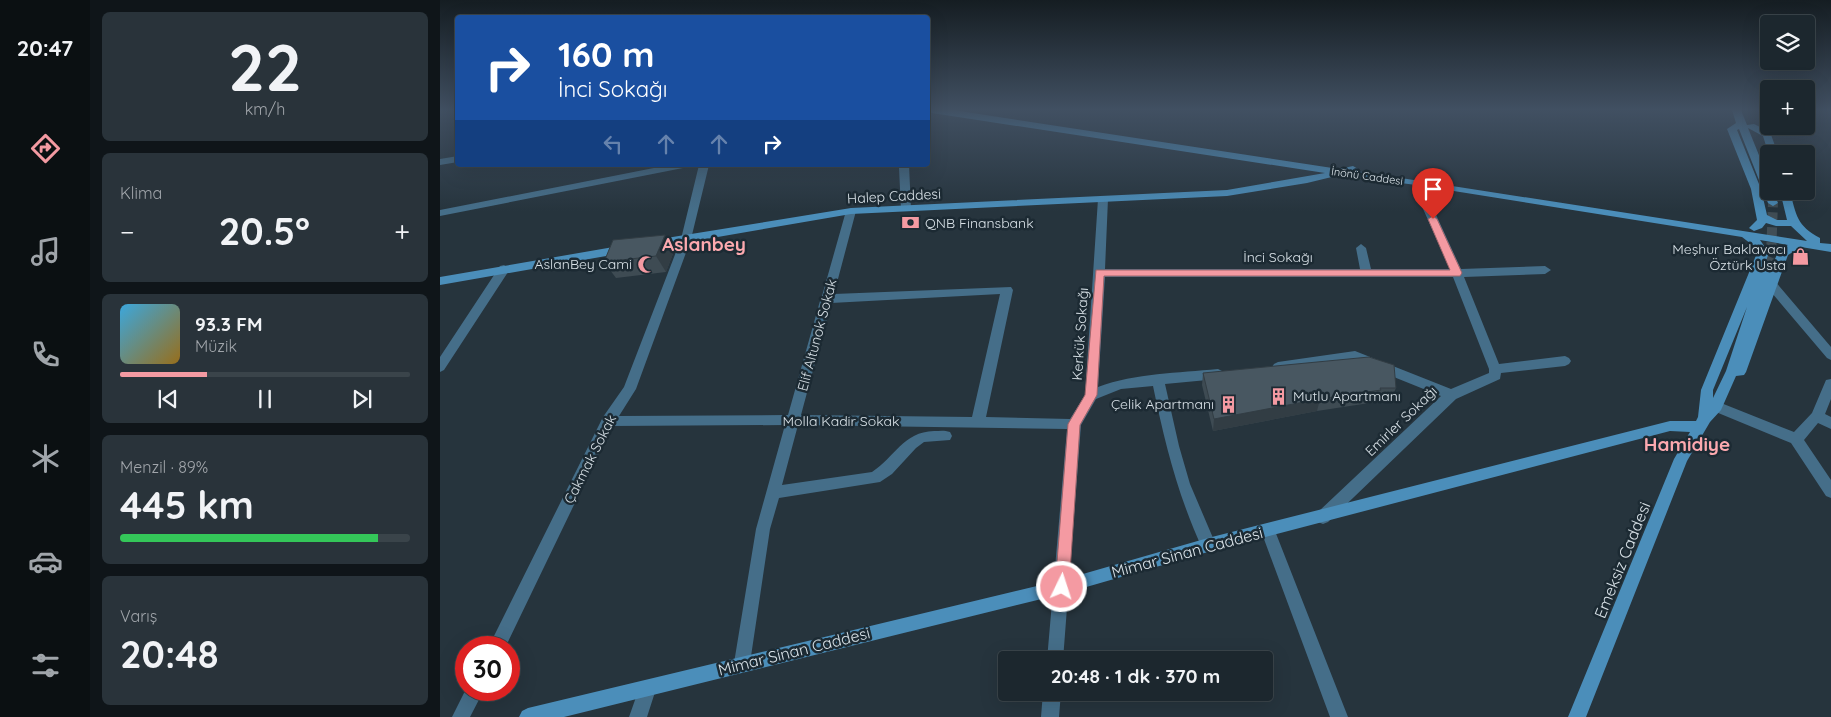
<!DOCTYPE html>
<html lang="tr">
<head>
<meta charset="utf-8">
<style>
  :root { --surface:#1c272e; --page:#29333a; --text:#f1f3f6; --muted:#a0a5aa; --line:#3a444a; --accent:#f49aa2 }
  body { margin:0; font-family:Quicksand,sans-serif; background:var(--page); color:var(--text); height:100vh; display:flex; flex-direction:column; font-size:19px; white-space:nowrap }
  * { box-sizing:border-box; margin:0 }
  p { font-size:16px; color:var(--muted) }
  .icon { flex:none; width:28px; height:28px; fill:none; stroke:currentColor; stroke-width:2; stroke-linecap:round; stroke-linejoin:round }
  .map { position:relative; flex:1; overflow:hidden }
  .drawer { display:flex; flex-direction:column; gap:12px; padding:12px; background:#0f1519; width:350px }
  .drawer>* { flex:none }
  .guide { position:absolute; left:15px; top:15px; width:475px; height:152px; border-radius:5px; box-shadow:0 5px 20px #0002,0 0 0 1px var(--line); background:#1a4fa0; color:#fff; overflow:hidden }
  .controls { position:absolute; left:1320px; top:15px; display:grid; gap:10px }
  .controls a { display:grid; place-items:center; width:55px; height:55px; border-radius:5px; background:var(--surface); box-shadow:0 5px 20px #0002,0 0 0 1px var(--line); font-size:25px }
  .speed { position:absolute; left:15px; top:636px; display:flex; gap:10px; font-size:25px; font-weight:700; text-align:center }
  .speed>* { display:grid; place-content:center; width:65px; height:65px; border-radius:50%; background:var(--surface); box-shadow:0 5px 20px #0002,0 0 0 1px var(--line); line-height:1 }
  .speed .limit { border:8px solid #d22; background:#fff; color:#111 }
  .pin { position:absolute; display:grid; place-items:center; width:42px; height:42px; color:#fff; margin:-51px -21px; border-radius:50% 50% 50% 0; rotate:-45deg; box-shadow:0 0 5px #0007 }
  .pin .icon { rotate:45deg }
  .me { position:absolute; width:55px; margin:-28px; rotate:4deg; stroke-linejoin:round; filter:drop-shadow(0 0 4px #0008) }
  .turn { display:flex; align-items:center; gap:18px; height:105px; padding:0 20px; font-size:22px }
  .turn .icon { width:65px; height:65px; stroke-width:2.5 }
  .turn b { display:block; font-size:35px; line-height:42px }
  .lanes { display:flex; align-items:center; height:48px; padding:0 20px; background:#0003; justify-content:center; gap:25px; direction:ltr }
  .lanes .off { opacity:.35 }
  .big { font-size:38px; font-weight:700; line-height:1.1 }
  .drawer .tile { flex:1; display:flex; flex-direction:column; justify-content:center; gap:8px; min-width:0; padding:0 18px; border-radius:8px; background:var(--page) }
  .drawer .dial { align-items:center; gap:0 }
  .dial b { font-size:65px; line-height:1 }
  .song { display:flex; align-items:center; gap:15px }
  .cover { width:60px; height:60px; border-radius:8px; background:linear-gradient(135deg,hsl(200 70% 55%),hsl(40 70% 35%)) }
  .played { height:5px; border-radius:2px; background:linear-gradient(90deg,var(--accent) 30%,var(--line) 30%) }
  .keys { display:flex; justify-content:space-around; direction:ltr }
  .heat { display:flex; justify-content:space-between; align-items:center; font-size:28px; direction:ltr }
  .charge { height:8px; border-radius:4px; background:linear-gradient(90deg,#34c759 89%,var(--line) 0) }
  .trip { position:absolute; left:558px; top:651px; width:275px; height:50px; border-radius:5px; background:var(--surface); box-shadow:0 5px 20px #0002,0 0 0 1px var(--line); font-weight:700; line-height:50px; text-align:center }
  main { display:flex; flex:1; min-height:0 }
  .dock { display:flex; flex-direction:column; width:90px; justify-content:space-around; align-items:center; background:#0b1012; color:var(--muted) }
  .dock .icon { width:35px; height:35px }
  .dock .active { color:var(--accent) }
  .dock b { font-size:22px; color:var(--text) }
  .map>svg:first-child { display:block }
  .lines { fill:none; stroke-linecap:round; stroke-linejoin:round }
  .secondary-tunnel { stroke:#414e56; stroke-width:10; stroke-dasharray:10 5; stroke-linecap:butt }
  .street { fill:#456e89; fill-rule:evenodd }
  .secondary { fill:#4b8eba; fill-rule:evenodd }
  .wall { fill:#3e4b53 }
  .shaded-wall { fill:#323d44 }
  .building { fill:#485761; stroke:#323d44 }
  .route { fill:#f49aa2; stroke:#9f6469 }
  .labels { text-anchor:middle; stroke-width:5; stroke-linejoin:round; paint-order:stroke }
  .far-street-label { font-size:11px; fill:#d8e1e7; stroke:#1c2a33 }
  .street-label { font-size:14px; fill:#d8e1e7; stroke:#1c2a33 }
  .poi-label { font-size:14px; fill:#d8e1e7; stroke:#1c2a33; text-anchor:end }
  .near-street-label { font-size:16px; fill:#d8e1e7; stroke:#1c2a33 }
  .district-label { font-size:19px; font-weight:bold; fill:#fda9af; stroke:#1c2a33 }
</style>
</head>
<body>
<main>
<nav class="dock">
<b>20:47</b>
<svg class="icon active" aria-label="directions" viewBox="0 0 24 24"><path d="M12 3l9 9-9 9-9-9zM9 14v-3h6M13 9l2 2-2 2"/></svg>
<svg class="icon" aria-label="music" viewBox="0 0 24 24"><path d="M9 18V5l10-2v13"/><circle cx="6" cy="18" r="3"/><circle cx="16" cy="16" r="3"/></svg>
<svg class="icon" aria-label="phone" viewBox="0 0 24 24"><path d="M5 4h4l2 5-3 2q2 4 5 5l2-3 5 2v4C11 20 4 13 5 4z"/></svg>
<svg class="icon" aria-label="climate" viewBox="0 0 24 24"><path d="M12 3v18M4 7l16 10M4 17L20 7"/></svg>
<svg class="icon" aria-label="car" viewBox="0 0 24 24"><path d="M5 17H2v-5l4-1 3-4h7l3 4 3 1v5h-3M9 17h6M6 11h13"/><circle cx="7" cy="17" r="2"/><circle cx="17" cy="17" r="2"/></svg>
<svg class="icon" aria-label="filters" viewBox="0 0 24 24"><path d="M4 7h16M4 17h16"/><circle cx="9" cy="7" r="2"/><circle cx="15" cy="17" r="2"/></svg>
</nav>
<section class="drawer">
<div class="tile dial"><b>22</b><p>km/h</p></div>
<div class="tile"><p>Klima</p>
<div class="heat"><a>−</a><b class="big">20.5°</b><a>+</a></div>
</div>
<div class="tile">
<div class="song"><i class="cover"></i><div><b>93.3 FM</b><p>Müzik</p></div></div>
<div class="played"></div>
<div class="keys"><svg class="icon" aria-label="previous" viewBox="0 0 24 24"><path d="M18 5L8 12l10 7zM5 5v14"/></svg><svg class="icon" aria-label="pause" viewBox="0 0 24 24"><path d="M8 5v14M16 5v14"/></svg><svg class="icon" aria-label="next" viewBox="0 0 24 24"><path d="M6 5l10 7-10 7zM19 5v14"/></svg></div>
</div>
<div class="tile"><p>Menzil · 89%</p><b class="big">445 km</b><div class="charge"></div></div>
<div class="tile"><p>Varış</p><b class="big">20:48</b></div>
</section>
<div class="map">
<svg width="1391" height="717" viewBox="0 0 1391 717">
  <rect width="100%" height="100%" fill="#26343d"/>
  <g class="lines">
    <path class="secondary-tunnel" d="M1326,266l5,-10 2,-53"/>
    <path class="street" d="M18,156v6l-18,3v-6z
      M229,165h19l-5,3 -243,48v-6z
      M259,165h10l-18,74 -55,150 -17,27 169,-1 32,-114 -1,-2 3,-3 24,-85 5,-3 5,3 -22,83 177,-7 2,3 -27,127 84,2 15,-24 13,-196 5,-3 5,3 -3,70h255l-4,-21 5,-4 5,4 5,21h79l-39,-87 1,-2h8l41,89 84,-3 6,4 -6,4 -81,3 35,87 66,-8 4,2 2,3 -2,3 -4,2 -64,7 -1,6 -44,20 -128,123 -5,2 -5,-2 -2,-5 2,-5 123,-116 -87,-35 -76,11 -4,-2 -2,-3 2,-3 4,-2 77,-11 96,38 38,-16v-4l-36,-92h-348l-7,110c38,-14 80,-14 120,-18l4,2 2,3 -2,3 -4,2 -53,5 14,62 11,38 26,61 -3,5 -5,2 -5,-2c-25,-54 -38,-106 -50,-164l-32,3 -25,10 -15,26 -18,235h-16l20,-231 -269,-4 -16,60 90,-13c23,-15 31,-40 62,-41 6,0 10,-1 16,1l2,4 -2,4 -26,2 -8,6 -24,26 -12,8 -101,16 -9,31 -20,134 -2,6 -6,2 -6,-2 -2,-6 22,-134 29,-104 -173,1 -107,222h-17l115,-231 21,-30 57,-148zM560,294l-28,123 -171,-2 30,-112z
      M455,165h14l2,44 -1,2h-8l-1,-2 -2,-41z
      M64,265l6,4 -66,101 -4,2v-15l60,-91z
      M1330,279l4,1 57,67v13l-4,-2 -61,-72 -2,-3 2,-3z
      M1391,379v20l-6,15 6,3v12l-13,-6 -14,17 27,40v18l-5,-2 -35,-53 -80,-33 -2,-4 2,-4 5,-1 78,31 18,-19 14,-33z
      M828,524l5,2 2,5 73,186h-18l-69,-186 2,-5z
      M207,680l6,3 3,6 -9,28h-18l12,-34z
      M26,689l18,1 -14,27h-18z
      M603,692h18l-2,25h-18z"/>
    <path class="secondary" d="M488,110h25l386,59 14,-3 5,3 -2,2 451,70 -16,-15h-15l-10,-3 -4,5 -8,3 -5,-3 8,-8 -6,-31 -24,-60 9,-6 -4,-13h9l6,15 7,-1 16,8 8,22 -9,1 -6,-19 -15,-8 21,52v11h4l5,12 -5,3 -5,-3 -29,-74 -2,1 24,59 6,26 10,5h10l-7,-29h10c6,24 7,35 30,47v5l11,1v8l-30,-5 -13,8 -42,117 -2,3 -8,1 -15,34 -11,12 -23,39 -101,256h-18l106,-258 16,-27 -20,-1 -462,121 -146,42 -498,123h-45l3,-6 6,-3 534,-128 146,-42 462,-117h26l2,-4 3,-27 56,-137 -2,-6 -13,-10 -326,-52 -76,-10 -33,8 -80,13 -376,18 -197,34 -5,-4 5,-4 197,-32 376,-18 98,-17 -393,-60zM1320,240l28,5 -9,5 -8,18 -1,-5h-5l4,-10zM1307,307l-21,64 -13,27v-8z
      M185,245l4,1 1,3 -1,3 -189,33v-8z"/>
  </g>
  <path class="wall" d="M234,251l-8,21 -50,6 -12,-16z
    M763,373l193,15 -5,11 -14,1 -1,2 -59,9 -104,20 -11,-46z"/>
  <path class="shaded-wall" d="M225,235l9,16 -8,21 -10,-16z
    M880,399l-3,12 -104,20 1,-12z"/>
  <path class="building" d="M225,235l-9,21 -52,6 9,-22z
    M929,357l25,8 2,23h-16l1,2 -61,9 -106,20 -11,-46z"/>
  <linearGradient id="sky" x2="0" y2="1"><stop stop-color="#151d22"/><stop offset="0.52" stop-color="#415062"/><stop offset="1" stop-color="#415062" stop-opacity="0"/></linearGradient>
  <rect width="1391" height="211" fill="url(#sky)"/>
  <path class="route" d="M993,216l4,3 25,54 -2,3h-356l-7,119 -17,30 -11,162 -2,4 -5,2 -5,-2 -2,-4 13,-163 17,-29 11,-125h354l-22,-51z"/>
  <defs>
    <symbol id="bank-bare" viewBox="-9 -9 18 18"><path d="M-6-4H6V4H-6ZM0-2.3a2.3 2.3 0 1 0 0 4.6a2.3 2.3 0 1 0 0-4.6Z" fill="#f49aa2" stroke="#1c2a33" stroke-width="2.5" paint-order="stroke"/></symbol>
    <symbol id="shop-bare" viewBox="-9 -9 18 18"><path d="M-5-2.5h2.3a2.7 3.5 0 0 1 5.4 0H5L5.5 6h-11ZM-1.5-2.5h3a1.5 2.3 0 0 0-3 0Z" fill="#f49aa2" stroke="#1c2a33" stroke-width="2.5" paint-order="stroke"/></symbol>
    <symbol id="mosque-bare" viewBox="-9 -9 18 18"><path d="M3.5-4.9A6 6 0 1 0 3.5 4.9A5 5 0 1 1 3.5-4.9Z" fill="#f49aa2" stroke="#1c2a33" stroke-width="2.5" paint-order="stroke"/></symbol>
    <symbol id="building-bare" viewBox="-9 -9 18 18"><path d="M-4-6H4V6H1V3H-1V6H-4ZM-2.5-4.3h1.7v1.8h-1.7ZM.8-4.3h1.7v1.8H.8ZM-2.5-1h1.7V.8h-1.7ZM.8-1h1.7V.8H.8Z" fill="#f49aa2" stroke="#1c2a33" stroke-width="2.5" paint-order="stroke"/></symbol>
  </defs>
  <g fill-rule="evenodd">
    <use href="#bank-bare" x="458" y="210" width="25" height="25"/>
    <use href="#shop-bare" x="1348" y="244" width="25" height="25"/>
    <use href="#mosque-bare" x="194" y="252" width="25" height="25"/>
    <use href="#building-bare" x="826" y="384" width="25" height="25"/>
    <use href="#building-bare" x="776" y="392" width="25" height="25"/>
  </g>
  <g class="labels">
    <g class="far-street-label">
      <text transform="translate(927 176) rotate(8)" y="4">İnönü Caddesi</text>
    </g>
    <g class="street-label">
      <text transform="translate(454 196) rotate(-3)" y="5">Halep Caddesi</text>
      <text x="838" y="262">İnci Sokağı</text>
      <text transform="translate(640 334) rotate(-86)" y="5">Kerkük Sokağı</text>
      <text transform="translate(377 335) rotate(-75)" y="5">Elif Altunok Sokak</text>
      <text x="401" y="426">Molla Kadir Sokak</text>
      <text transform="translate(961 421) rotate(-44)" y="5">Emirler Sokağı</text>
      <text transform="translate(150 459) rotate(-63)" y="5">Çakmak Sokak</text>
    </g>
    <g class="poi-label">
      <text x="485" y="228" text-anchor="start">QNB Finansbank</text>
      <text x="1346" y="254">Meşhur Baklavacı<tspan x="1346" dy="16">Öztürk Usta</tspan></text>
      <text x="192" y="269">AslanBey Cami</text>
      <text x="853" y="401" text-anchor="start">Mutlu Apartmanı</text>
      <text x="774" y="409">Çelik Apartmanı</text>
    </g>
    <g class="near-street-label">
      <text transform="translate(747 552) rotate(-15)" y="6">Mimar Sinan Caddesi</text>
      <text transform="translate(1182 560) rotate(-68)" y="6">Emeksiz Caddesi</text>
      <text transform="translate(354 651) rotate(-14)" y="6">Mimar Sinan Caddesi</text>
    </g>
    <g class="district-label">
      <text x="264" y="251">Aslanbey</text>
      <text x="1247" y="451">Hamidiye</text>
    </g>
  </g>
</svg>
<div class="controls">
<a><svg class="icon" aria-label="layers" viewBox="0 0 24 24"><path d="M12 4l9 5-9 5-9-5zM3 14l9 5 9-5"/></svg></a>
<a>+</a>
<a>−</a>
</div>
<div class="speed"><div class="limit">30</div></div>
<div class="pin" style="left:993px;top:219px;background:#d93025"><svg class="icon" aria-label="arrive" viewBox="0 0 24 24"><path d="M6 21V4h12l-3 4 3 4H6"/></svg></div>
<svg class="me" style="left:622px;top:587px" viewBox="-20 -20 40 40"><circle r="17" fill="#f49aa2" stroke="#fff" stroke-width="3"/><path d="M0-11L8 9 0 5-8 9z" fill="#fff"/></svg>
<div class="trip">20:48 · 1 dk · 370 m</div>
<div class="guide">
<div class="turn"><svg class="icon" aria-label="right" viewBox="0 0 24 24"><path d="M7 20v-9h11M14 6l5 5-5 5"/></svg><div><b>160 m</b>İnci Sokağı</div></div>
<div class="lanes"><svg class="icon off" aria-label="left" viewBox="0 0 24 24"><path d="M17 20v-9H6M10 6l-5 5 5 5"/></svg><svg class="icon off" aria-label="ahead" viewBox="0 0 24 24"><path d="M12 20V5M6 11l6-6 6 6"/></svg><svg class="icon off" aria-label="ahead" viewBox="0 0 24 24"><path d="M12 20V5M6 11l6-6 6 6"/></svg><svg class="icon" aria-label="right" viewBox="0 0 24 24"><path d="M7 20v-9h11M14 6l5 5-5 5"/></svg></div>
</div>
</div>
</main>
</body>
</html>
